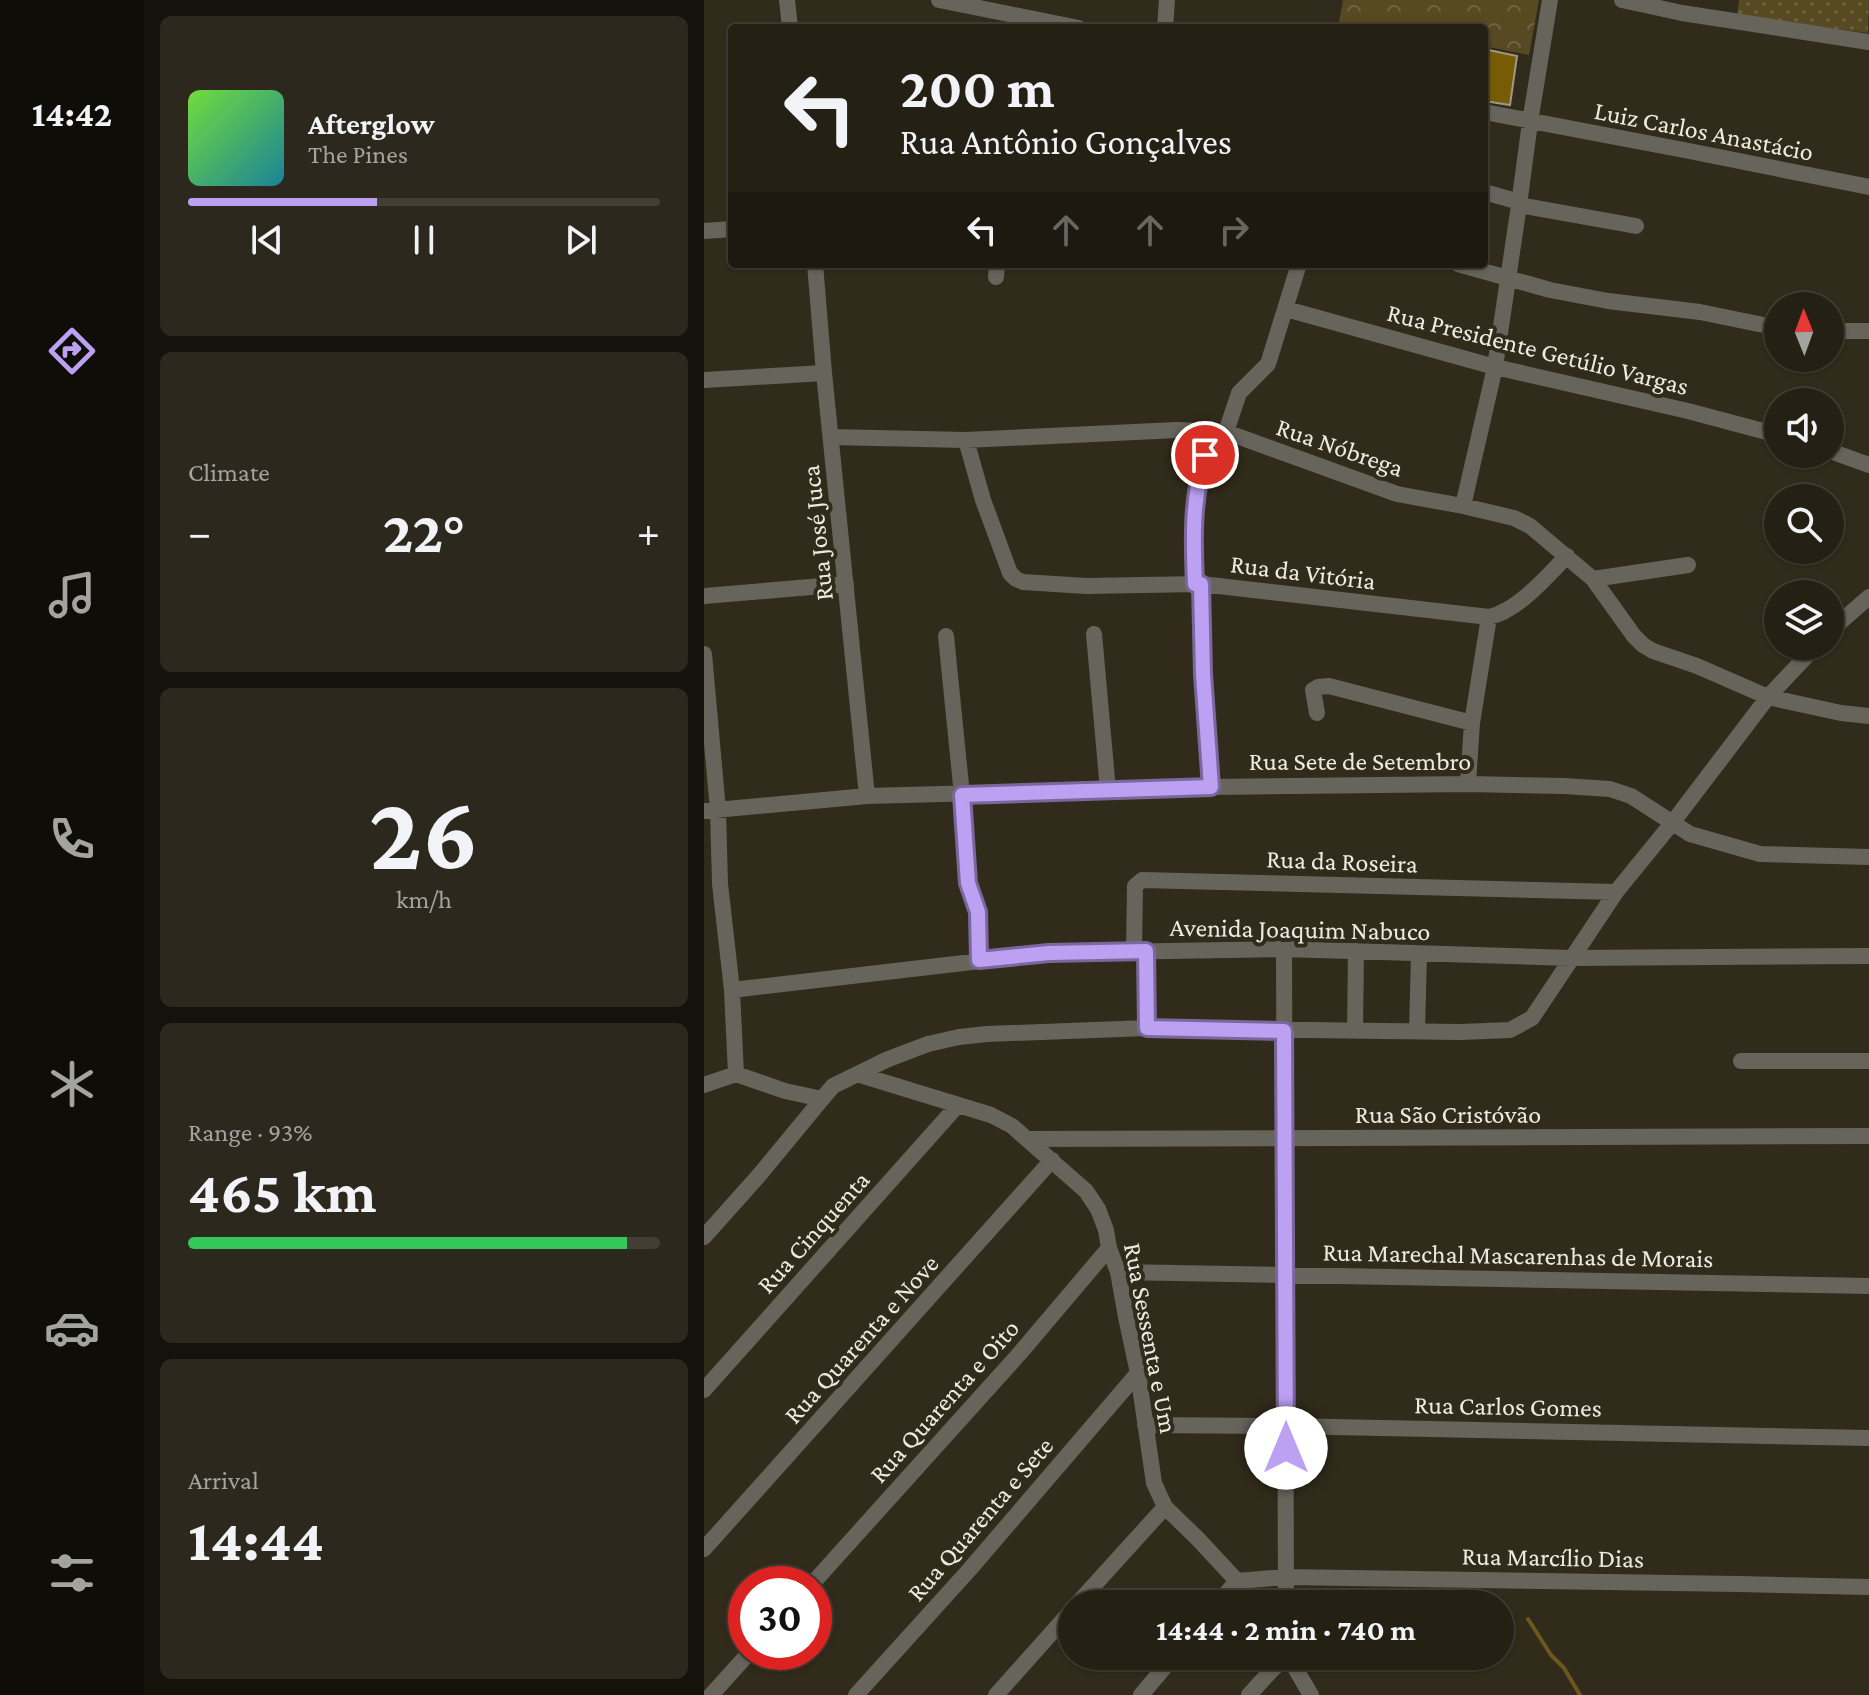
<!DOCTYPE html>
<html lang="en">
<head>
<meta charset="utf-8">
<style>
  :root { --surface:#252014; --page:#2d281d; --text:#f1f3f6; --muted:#a3a3a0; --line:#423e34; --accent:#bca0f2 }
  body { margin:0; font-family:"Crimson Pro",serif; background:var(--page); color:var(--text); height:100vh; display:flex; flex-direction:column; font-size:30px; white-space:nowrap }
  * { box-sizing:border-box; margin:0 }
  p { font-size:26px; color:var(--muted) }
  .icon { flex:none; width:44px; height:44px; fill:none; stroke:currentColor; stroke-width:2; stroke-linecap:round; stroke-linejoin:round }
  .map { position:relative; flex:1; overflow:hidden }
  .sheet { display:flex; flex-direction:column; gap:16px; padding:16px; background:#14120b; width:560px }
  .sheet>* { flex:none }
  .guide { position:absolute; left:24px; top:24px; width:760px; height:244px; border-radius:8px; box-shadow:0 2px 6px #0004,0 0 0 2px var(--line); background:#252014; color:var(--text); overflow:hidden }
  .needle { width:52px; rotate:359deg }
  .buttons { position:absolute; left:1060px; top:292px; display:grid; gap:16px }
  .buttons a { display:grid; place-items:center; width:80px; height:80px; border-radius:50%; background:var(--surface); box-shadow:0 2px 6px #0004,0 0 0 2px var(--line); font-size:40px }
  .speed { position:absolute; left:24px; top:1566px; display:flex; gap:16px; font-size:40px; font-weight:700; text-align:center }
  .speed>* { display:grid; place-content:center; width:104px; height:104px; border-radius:50%; background:var(--surface); box-shadow:0 2px 6px #0004,0 0 0 2px var(--line); line-height:1 }
  .speed .limit { border:12px solid #d22; background:#fff; color:#111 }
  .pin { position:absolute; display:grid; place-items:center; width:68px; height:68px; color:#fff; margin:-34px; border:4px solid #fff; border-radius:50%; box-shadow:0 2px 8px #0007 }
  .me { position:absolute; width:88px; margin:-44px; rotate:0deg; stroke-linejoin:round; filter:drop-shadow(0 0 6px #0008) }
  .turn { display:flex; align-items:center; gap:28px; height:168px; padding:0 40px; font-size:36px }
  .turn .icon { width:104px; height:104px; stroke-width:2.5 }
  .turn b { display:block; font-size:56px; line-height:68px }
  .lanes { display:flex; align-items:center; height:76px; padding:0 40px; background:#0003; justify-content:center; gap:40px; direction:ltr }
  .lanes .off { opacity:.35 }
  .big { font-size:60px; font-weight:700; line-height:1.1 }
  .sheet .card { flex:1; display:flex; flex-direction:column; justify-content:center; gap:12px; min-width:0; padding:0 28px; border-radius:12px; background:var(--page) }
  .sheet .dial { align-items:center; gap:0 }
  .dial b { font-size:104px; line-height:1 }
  .song { display:flex; align-items:center; gap:24px }
  .cover { width:96px; height:96px; border-radius:12px; background:linear-gradient(135deg,hsl(100 70% 55%),hsl(190 70% 35%)) }
  .played { height:8px; border-radius:4px; background:linear-gradient(90deg,var(--accent) 40%,var(--line) 40%) }
  .keys { display:flex; justify-content:space-around; direction:ltr }
  .heat { display:flex; justify-content:space-between; align-items:center; font-size:44px; direction:ltr }
  .charge { height:12px; border-radius:6px; background:linear-gradient(90deg,#34c759 93%,var(--line) 0) }
  .trip { position:absolute; left:354px; top:1590px; width:456px; height:80px; border-radius:40px; background:var(--surface); box-shadow:0 2px 6px #0004,0 0 0 2px var(--line); font-weight:700; line-height:80px; text-align:center }
  main { display:flex; flex:1; min-height:0 }
  .tabs { display:flex; flex-direction:column; width:144px; justify-content:space-around; align-items:center; background:#0f0d08; color:var(--muted) }
  .tabs .icon { width:56px; height:56px }
  .tabs .current { color:var(--accent) }
  .tabs b { font-size:36px; color:var(--text) }
  .map>svg:first-child { display:block }
  .grass { fill:url(#grass-dots) }
  .forest { fill:url(#forest-crowns) }
  .lines { fill:none; stroke-linecap:round; stroke-linejoin:round }
  .stream { stroke:#6c581f; stroke-width:4 }
  .building { fill:#765c04; stroke:#a19986; stroke-width:2 }
  .minor { stroke:#67645c; stroke-width:16 }
  .route-casing { stroke:#7a689d; stroke-width:20 }
  .route { stroke:#bca0f2; stroke-width:14 }
  .labels { text-anchor:middle; stroke-width:8; stroke-linejoin:round; paint-order:stroke }
  .street-label { font-size:26px; fill:#eeeae0; stroke:#312b1b }
</style>
</head>
<body>
<main>
<nav class="tabs">
<b>14:42</b>
<svg class="icon current" aria-label="directions" viewBox="0 0 24 24"><path d="M12 3l9 9-9 9-9-9zM9 14v-3h6M13 9l2 2-2 2"/></svg>
<svg class="icon" aria-label="music" viewBox="0 0 24 24"><path d="M9 18V5l10-2v13"/><circle cx="6" cy="18" r="3"/><circle cx="16" cy="16" r="3"/></svg>
<svg class="icon" aria-label="phone" viewBox="0 0 24 24"><path d="M5 4h4l2 5-3 2q2 4 5 5l2-3 5 2v4C11 20 4 13 5 4z"/></svg>
<svg class="icon" aria-label="climate" viewBox="0 0 24 24"><path d="M12 3v18M4 7l16 10M4 17L20 7"/></svg>
<svg class="icon" aria-label="car" viewBox="0 0 24 24"><path d="M5 17H2v-5l4-1 3-4h7l3 4 3 1v5h-3M9 17h6M6 11h13"/><circle cx="7" cy="17" r="2"/><circle cx="17" cy="17" r="2"/></svg>
<svg class="icon" aria-label="filters" viewBox="0 0 24 24"><path d="M4 7h16M4 17h16"/><circle cx="9" cy="7" r="2"/><circle cx="15" cy="17" r="2"/></svg>
</nav>
<section class="sheet">
<div class="card">
<div class="song"><i class="cover"></i><div><b>Afterglow</b><p>The Pines</p></div></div>
<div class="played"></div>
<div class="keys"><svg class="icon" aria-label="previous" viewBox="0 0 24 24"><path d="M18 5L8 12l10 7zM5 5v14"/></svg><svg class="icon" aria-label="pause" viewBox="0 0 24 24"><path d="M8 5v14M16 5v14"/></svg><svg class="icon" aria-label="next" viewBox="0 0 24 24"><path d="M6 5l10 7-10 7zM19 5v14"/></svg></div>
</div>
<div class="card"><p>Climate</p>
<div class="heat"><a>−</a><b class="big">22°</b><a>+</a></div>
</div>
<div class="card dial"><b>26</b><p>km/h</p></div>
<div class="card"><p>Range · 93%</p><b class="big">465 km</b><div class="charge"></div></div>
<div class="card"><p>Arrival</p><b class="big">14:44</b></div>
</section>
<div class="map">
<svg width="1165" height="1695" viewBox="0 0 1165 1695">
  <defs>
    <pattern id="grass-dots" width="8" height="8" patternUnits="userSpaceOnUse" patternTransform="scale(2)"><rect width="8" height="8" fill="#574921"/><path d="M2 2h.1M6 6h.1" fill="none" stroke="#6f6341" stroke-width="1.8" stroke-linecap="round"/></pattern>
    <pattern id="forest-crowns" width="20" height="18" patternUnits="userSpaceOnUse" patternTransform="scale(2)"><rect width="20" height="18" fill="#574921"/><path d="M2 6a3 3 0 1 1 6 0M12 15a3 3 0 1 1 6 0" fill="none" stroke="#6f6341"/></pattern>
  </defs>
  <rect width="100%" height="100%" fill="#312b1b"/>
  <path class="grass" d="M1035,0h130l-1,33 -131,-17z"/>
  <path class="forest" d="M639,0h196l-10,55 -45,-9v-18h-146z"/>
  <g class="lines">
    <path class="stream" d="M824,1619l23,36 13,13 16,27"/>
  </g>
  <path class="building" d="M780,49l33,7 -7,49 -26,-4z"/>
  <g class="lines">
    <path class="minor" d="M83,0l3,28
      M235,0l140,28
      M918,0l60,13 187,29
      M461,28l2,-28
      M780,112l200,38 185,37
      M780,192l36,10
      M815,205l117,21
      M0,231l28,-2
      M111,264l9,109 43,423
      M754,264l92,26 58,11 92,11 78,16
      M292,277l1,-13
      M582,309l209,58 193,44 90,24
      M1126,331h39
      M0,380l120,-7
      M522,432l13,-39 29,-29 31,-100
      M127,437l135,3 211,-10 49,2 171,62 66,12 51,12 16,8 63,53 41,57 9,9 10,6 44,15 71,31 73,16 28,3
      M262,440l17,60 27,73 6,6 7,3 63,4 115,-2 288,33c29,-6 57,-40 78,-61
      M1126,451l39,14
      M759,506l32,-139 24,-162 11,-83 20,-122
      M889,579l95,-14
      M491,584l-2,-48 2,-39 17,-65
      M497,584l2,90 8,113
      M0,596l142,-12
      M1126,631l39,-34
      M390,634l14,156
      M242,636l16,159 6,88 10,29 1,48
      M0,654l14,156 2,74 12,106 4,84
      M613,713l-4,-23 5,-3 11,-1 143,37
      M764,784l4,-61 17,-106
      M0,811l163,-15 344,-9 257,-3 96,2 46,3 21,7 59,38 70,20 109,3
      M580,949l2,655
      M430,951l1,-65 7,-6 474,12
      M442,951l1,77
      M28,990l317,-37 235,-4 287,9 298,-2
      M651,1031l1,-80
      M713,1031l2,-77
      M1037,1061h128
      M153,1074l134,41 21,11 74,65 12,18 8,21 3,18 9,24 8,45 12,56 16,110 11,24 33,32 39,42 16,23
      M0,1085l32,-11 49,17 37,8 11,-13 53,-26 42,-16 31,-7 28,-3 160,-6 314,4 49,-2 22,-12 84,-126 57,-70 95,-125 48,-51
      M324,1139l841,-3
      M0,1237l57,-64 61,-74
      M414,1272l751,14
      M0,1390l254,-285
      M441,1425l141,1 583,12
      M0,1549l348,-389
      M533,1581l49,-4 453,7 130,3
      M108,1584l208,-231 89,-105
      M373,1604l88,-97
      M513,1604l20,-23
      M584,1656l23,39
      M7,1695l39,-43
      M152,1695l114,-126 168,-196
      M292,1695l76,-85
      M437,1695l33,-39
      M545,1695l21,-23 17,-16"/>
  </g>
  <g class="lines">
    <defs>
      <path id="route" d="M501,455c-13,45 -12,82 -10,129h6l2,90 8,113 -249,8 6,88 10,29 1,48 70,-7 97,-2 1,77 137,3 2,417"/>
    </defs>
    <use href="#route" class="route-casing"/>
    <use href="#route" class="route"/>
  </g>
  <g class="labels">
    <g class="street-label">
      <text transform="translate(1000 131) rotate(11)" y="9">Luiz Carlos Anastácio</text>
      <text transform="translate(834 349) rotate(14)" y="9">Rua Presidente Getúlio Vargas</text>
      <text transform="translate(636 447) rotate(19)" y="9">Rua Nóbrega</text>
      <text transform="translate(113 533) rotate(-96)" y="9">Rua José Juca</text>
      <text transform="translate(599 572) rotate(7)" y="9">Rua da Vitória</text>
      <text x="656" y="770">Rua Sete de Setembro</text>
      <text transform="translate(638 861) rotate(2)" y="9">Rua da Roseira</text>
      <text transform="translate(596 929) rotate(1)" y="9">Avenida Joaquim Nabuco</text>
      <text x="744" y="1123">Rua São Cristóvão</text>
      <text transform="translate(109 1232) rotate(-48)" y="9">Rua Cinquenta</text>
      <text transform="translate(814 1255) rotate(1)" y="9">Rua Marechal Mascarenhas de Morais</text>
      <text transform="translate(447 1338) rotate(79)" y="9">Rua Sessenta e Um</text>
      <text transform="translate(157 1339) rotate(-48)" y="9">Rua Quarenta e Nove</text>
      <text transform="translate(240 1401) rotate(-48)" y="9">Rua Quarenta e Oito</text>
      <text transform="translate(804 1406) rotate(1)" y="9">Rua Carlos Gomes</text>
      <text transform="translate(276 1519) rotate(-49)" y="9">Rua Quarenta e Sete</text>
      <text transform="translate(849 1557) rotate(1)" y="9">Rua Marcílio Dias</text>
    </g>
  </g>
</svg>
<div class="buttons">
<a><svg class="needle" viewBox="-14 -14 28 28"><path d="M0-13l5 13h-10z" fill="#e53935"/><path d="M0 13l5-13h-10z" fill="#a3a3a0"/></svg></a>
<a><svg class="icon" aria-label="sound" viewBox="0 0 24 24"><path d="M4 9h4l5-4v14l-5-4H4zM17 9q2 3 0 6"/></svg></a>
<a><svg class="icon" aria-label="search" viewBox="0 0 24 24"><circle cx="10" cy="10" r="6"/><path d="M15 15l6 6"/></svg></a>
<a><svg class="icon" aria-label="layers" viewBox="0 0 24 24"><path d="M12 4l9 5-9 5-9-5zM3 14l9 5 9-5"/></svg></a>
</div>
<div class="speed"><div class="limit">30</div></div>
<div class="pin" style="left:501px;top:455px;background:#d93025"><svg class="icon" aria-label="arrive" viewBox="0 0 24 24"><path d="M6 21V4h12l-3 4 3 4H6"/></svg></div>
<svg class="me" style="left:582px;top:1448px" viewBox="-20 -20 40 40"><circle r="19" fill="#fff"/><path d="M0-13L10 11 0 6-10 11z" fill="#bca0f2"/></svg>
<div class="trip">14:44 · 2 min · 740 m</div>
<div class="guide">
<div class="turn"><svg class="icon" aria-label="left" viewBox="0 0 24 24"><path d="M17 20v-9H6M10 6l-5 5 5 5"/></svg><div><b>200 m</b>Rua Antônio Gonçalves</div></div>
<div class="lanes"><svg class="icon" aria-label="left" viewBox="0 0 24 24"><path d="M17 20v-9H6M10 6l-5 5 5 5"/></svg><svg class="icon off" aria-label="ahead" viewBox="0 0 24 24"><path d="M12 20V5M6 11l6-6 6 6"/></svg><svg class="icon off" aria-label="ahead" viewBox="0 0 24 24"><path d="M12 20V5M6 11l6-6 6 6"/></svg><svg class="icon off" aria-label="right" viewBox="0 0 24 24"><path d="M7 20v-9h11M14 6l5 5-5 5"/></svg></div>
</div>
</div>
</main>
</body>
</html>
